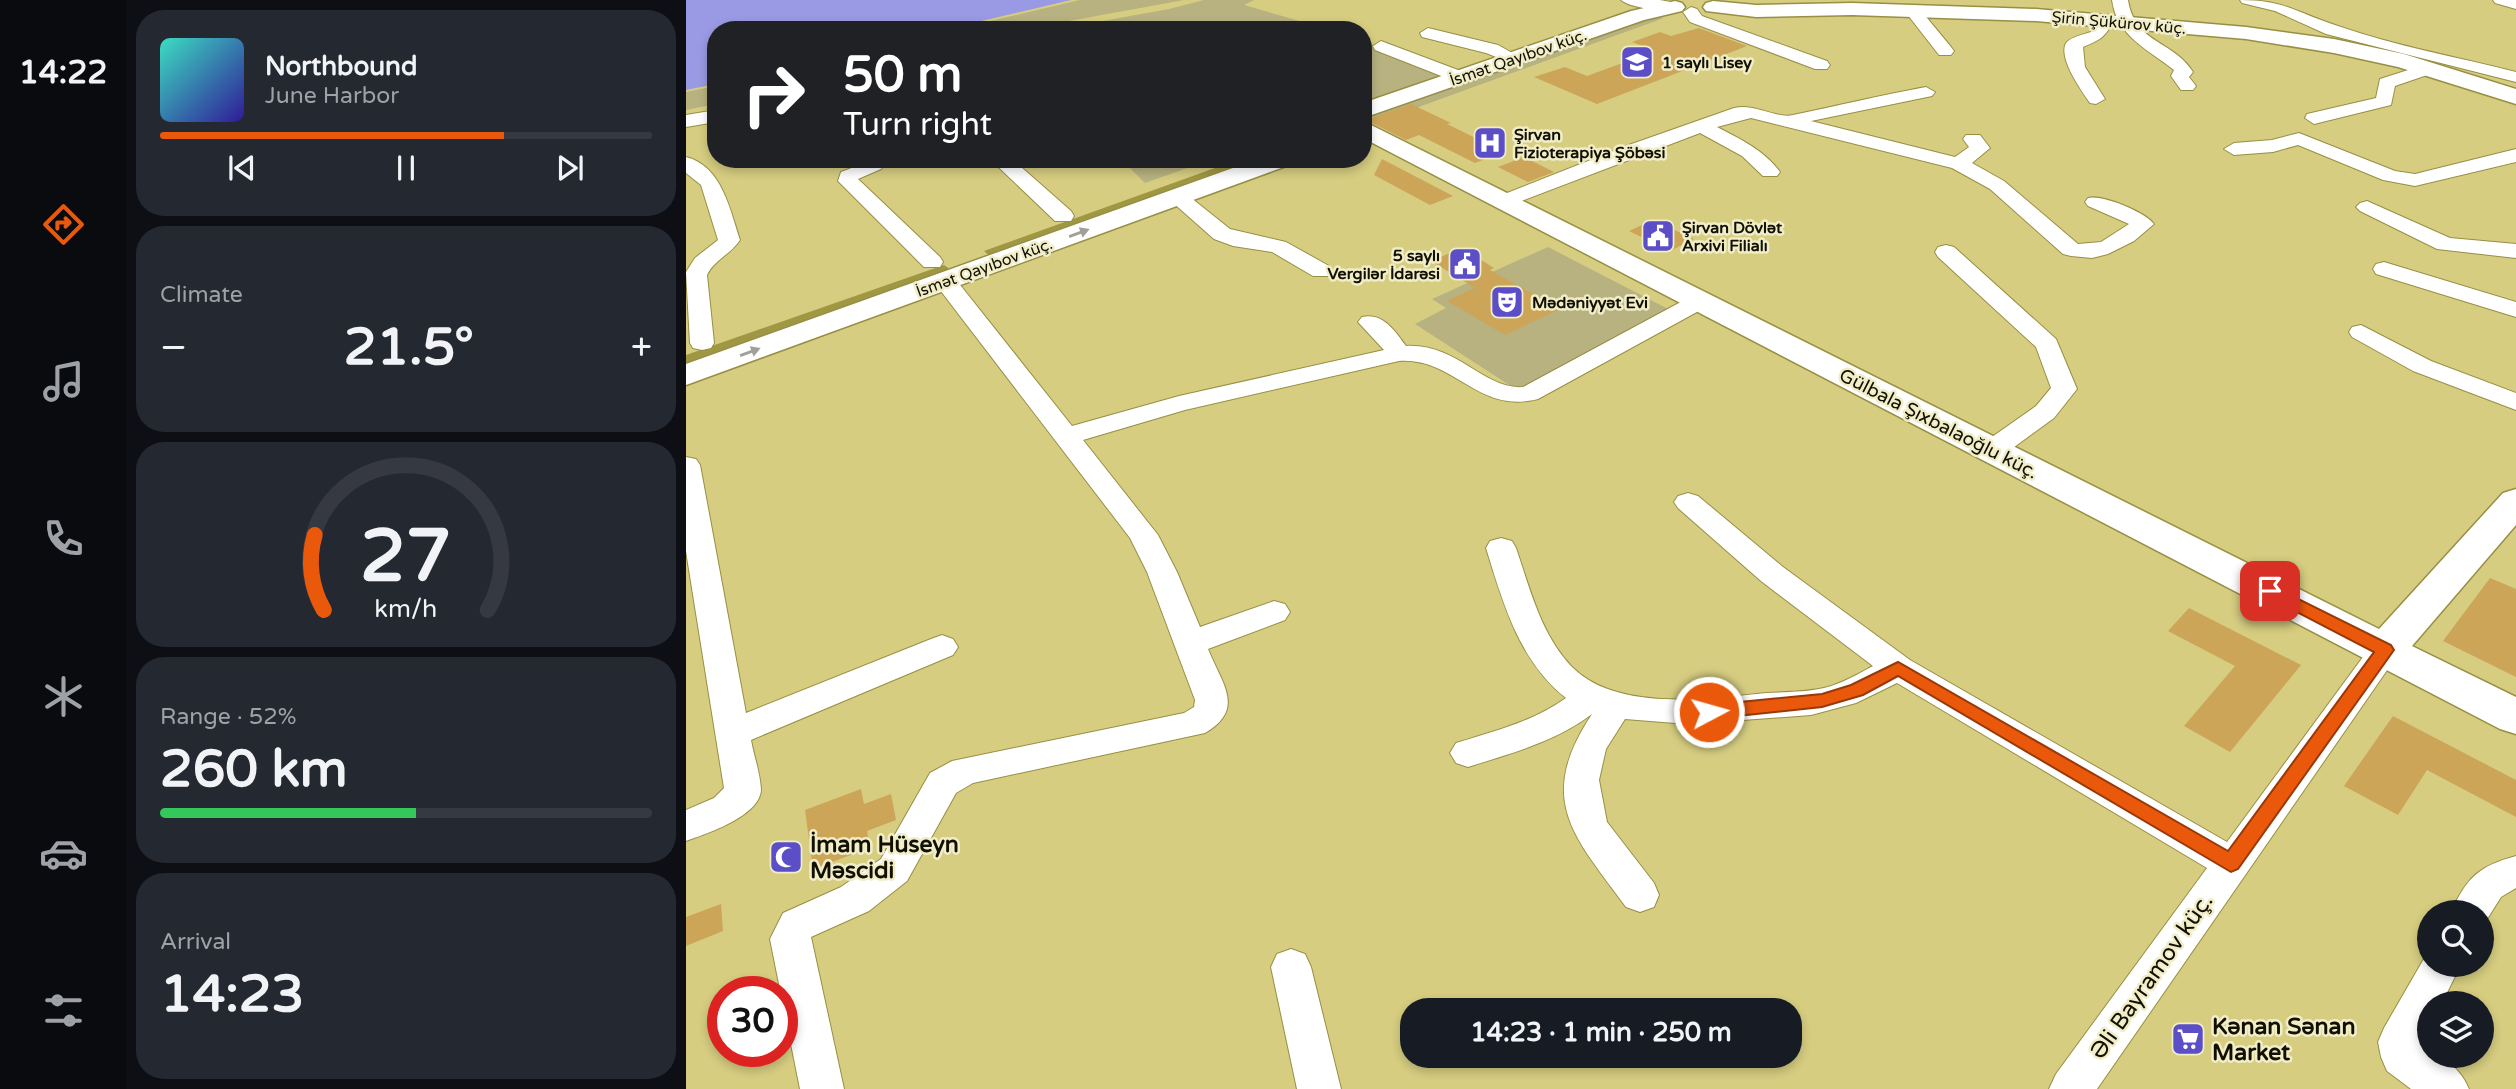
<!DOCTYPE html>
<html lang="en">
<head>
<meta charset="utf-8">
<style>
  :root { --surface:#171b24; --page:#242831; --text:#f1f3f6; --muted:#9ea1a6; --line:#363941; --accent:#ea580c }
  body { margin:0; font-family:"Varela Round",sans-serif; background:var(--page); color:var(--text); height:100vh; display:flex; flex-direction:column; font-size:26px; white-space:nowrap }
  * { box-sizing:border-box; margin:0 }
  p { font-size:23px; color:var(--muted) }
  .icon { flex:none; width:38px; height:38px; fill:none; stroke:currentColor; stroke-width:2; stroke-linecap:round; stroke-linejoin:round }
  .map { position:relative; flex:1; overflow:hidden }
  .drawer { display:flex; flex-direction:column; gap:10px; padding:10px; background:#0d0f14; width:560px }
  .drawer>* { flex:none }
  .top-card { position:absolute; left:21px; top:21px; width:665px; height:147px; border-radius:28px; box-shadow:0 4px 10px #0003; background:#202124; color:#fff; overflow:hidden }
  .controls { position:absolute; left:1731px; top:900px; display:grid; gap:14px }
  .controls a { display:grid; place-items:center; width:77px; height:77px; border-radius:50%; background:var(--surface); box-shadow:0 4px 10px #0003; font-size:35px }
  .speed { position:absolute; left:21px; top:976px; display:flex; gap:14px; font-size:35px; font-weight:700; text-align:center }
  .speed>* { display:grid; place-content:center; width:91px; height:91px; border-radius:50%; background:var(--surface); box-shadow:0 4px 10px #0003; line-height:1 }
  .speed .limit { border:10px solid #d22; background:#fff; color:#111 }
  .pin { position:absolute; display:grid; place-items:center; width:60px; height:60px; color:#fff; margin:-30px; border-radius:14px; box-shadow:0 4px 10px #0006 }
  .me { position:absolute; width:77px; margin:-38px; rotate:84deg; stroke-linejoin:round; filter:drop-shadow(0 0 5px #0008) }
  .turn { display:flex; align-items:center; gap:24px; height:147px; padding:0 21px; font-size:32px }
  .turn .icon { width:91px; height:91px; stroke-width:2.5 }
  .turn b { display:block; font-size:49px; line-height:60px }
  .big { font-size:52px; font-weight:800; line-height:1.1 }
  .drawer .widget { flex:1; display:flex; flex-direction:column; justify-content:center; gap:10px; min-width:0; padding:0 24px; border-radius:28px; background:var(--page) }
  .drawer .dial { align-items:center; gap:0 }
  .dial svg { height:182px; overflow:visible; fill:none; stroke:var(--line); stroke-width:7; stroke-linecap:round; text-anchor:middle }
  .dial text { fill:var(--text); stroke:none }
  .song { display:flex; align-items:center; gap:21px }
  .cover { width:84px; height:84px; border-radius:10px; background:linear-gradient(135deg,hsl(170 70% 55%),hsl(250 70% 35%)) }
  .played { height:7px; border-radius:4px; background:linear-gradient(90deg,var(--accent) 70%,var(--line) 70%) }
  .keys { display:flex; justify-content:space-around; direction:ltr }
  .heat { display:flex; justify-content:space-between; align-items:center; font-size:38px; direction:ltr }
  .charge { height:10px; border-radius:5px; background:linear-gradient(90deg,#34c759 52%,var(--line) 0) }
  .trip { position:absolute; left:714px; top:998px; width:402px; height:70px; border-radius:28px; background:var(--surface); box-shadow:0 4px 10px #0003; font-weight:800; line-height:70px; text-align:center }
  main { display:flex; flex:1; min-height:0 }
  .tabs { display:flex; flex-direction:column; width:126px; justify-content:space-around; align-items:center; background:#090b0e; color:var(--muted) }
  .tabs .icon { width:49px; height:49px }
  .tabs .selected { color:var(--accent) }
  .tabs b { font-size:32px; color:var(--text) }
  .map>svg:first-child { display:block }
  .green { fill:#b7b280 }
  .forest { fill:#a09743 }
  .water { fill:#999ae3 }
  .building { fill:#cca558 }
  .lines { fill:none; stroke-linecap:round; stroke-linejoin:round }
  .street-casing { stroke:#978f43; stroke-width:2 }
  .secondary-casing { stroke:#978f43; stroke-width:3 }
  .street { fill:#fff; fill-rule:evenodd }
  .secondary { fill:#fff; fill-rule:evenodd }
  .oneway { fill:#a09f99 }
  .route { fill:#ea580c; stroke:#983908; stroke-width:2 }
  .labels { text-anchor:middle; stroke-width:5; stroke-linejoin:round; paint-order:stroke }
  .far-street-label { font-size:16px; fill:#121000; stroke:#f0edc8 }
  .far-poi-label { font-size:16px; font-weight:bold; fill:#121000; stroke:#f0edc8; text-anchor:start }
  .street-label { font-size:19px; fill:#121000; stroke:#f0edc8 }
  .near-poi-label { font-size:23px; font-weight:bold; fill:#121000; stroke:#f0edc8; text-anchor:start }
  .near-street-label { font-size:23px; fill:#121000; stroke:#f0edc8 }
</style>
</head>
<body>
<main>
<nav class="tabs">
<b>14:22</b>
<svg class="icon selected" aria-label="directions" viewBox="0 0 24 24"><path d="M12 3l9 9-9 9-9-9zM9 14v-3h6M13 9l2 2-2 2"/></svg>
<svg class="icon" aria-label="music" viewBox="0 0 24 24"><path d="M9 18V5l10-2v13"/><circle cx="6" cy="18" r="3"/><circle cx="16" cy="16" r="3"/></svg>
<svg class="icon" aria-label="phone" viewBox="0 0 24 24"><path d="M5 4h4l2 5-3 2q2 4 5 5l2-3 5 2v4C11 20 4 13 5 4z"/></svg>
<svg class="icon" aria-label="climate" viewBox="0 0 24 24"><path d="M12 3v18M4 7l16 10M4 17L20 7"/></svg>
<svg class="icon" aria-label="car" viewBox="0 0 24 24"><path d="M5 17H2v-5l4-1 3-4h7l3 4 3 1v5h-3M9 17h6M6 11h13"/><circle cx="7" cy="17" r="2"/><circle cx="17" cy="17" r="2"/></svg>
<svg class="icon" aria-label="filters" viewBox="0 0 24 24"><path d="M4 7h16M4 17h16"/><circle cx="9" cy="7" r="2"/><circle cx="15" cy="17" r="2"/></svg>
</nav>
<section class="drawer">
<div class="widget">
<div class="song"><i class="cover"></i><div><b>Northbound</b><p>June Harbor</p></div></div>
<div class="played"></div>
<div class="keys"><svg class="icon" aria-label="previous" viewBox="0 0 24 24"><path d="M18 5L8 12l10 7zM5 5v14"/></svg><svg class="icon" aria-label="pause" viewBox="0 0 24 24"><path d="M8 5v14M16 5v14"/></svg><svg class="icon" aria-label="next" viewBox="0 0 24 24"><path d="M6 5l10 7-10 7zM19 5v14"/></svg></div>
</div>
<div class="widget"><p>Climate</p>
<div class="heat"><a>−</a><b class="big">21.5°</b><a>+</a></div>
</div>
<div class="widget dial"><svg viewBox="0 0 100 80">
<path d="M14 69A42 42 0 1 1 86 69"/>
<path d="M14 69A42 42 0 0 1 10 36" stroke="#ea580c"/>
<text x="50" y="56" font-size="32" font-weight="700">27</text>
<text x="50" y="72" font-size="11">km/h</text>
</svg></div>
<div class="widget"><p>Range · 52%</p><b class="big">260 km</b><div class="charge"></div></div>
<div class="widget"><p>Arrival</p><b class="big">14:23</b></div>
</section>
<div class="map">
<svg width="1830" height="1089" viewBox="0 0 1830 1089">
  <rect width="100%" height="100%" fill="#d6cd81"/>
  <path class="green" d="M394,0h104l-126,23 6,5 105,-19 35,-9h50l-10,5 59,17 47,3 -3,5h-396z
    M958,16l20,2 -284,103 -12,-7z
    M677,41l87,37 -87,29z
    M30,86v18l-30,6v-18z
    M435,159h92l-68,24z
    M862,247l122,63 -153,80 -102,-66 31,-16 -14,-9z"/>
  <path class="forest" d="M554,159h28l-276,99 -8,-7z
    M258,265l10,7 -268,95v-12z"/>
  <path class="water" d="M0,0h385l-128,30h-227v54l-30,6z"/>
  <path class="building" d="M1013,28l48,18 -150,58 -63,-27 31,-10 22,9 68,-25 -23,-9 28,-10 11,4z
    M725,104l40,19 -4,1 57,28 -29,11 -56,-28 -13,5 -40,-20z
    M838,157l30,15 -26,10 -30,-15z
    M696,159l71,37 -23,9 -56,-30z
    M967,220l41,19 -24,12 -41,-20z
    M776,248l32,20 -4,2 70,39 -55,26 -58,-34 28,-13 -44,-27z
    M1804,578l26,11v88l-73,-36z
    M1503,608l112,57 -71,87 -46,-26 51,-60 -67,-35z
    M1707,716l123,64v37l-89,-47 -29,45 -54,-29z
    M175,789l3,15 27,-10 5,26 -29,11 3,17 -57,21 -8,-59z
    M35,904l2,27 -37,15v-29z"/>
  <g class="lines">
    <defs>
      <path id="street" d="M935,0h39l21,4 2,3c-8,8 -53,1 -62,-7z
        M1426,0h16c7,44 45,40 65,72l-4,5 7,9 -3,4h-12l-10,-14 3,-6c-26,-21 -57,-33 -62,-70z
        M1554,0c46,0 57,13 98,26 57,20 120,31 178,46v10l-190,-48 -51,-23 -33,-8z
        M1807,0h23v9l-21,-6z
        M1226,5l6,2 33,40 3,4 -3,4h-12l-35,-45z
        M1005,7l6,2 5,7 125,45 3,4 -3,4h-12l-125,-47 -7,-10z
        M1414,15l6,2 5,8c-7,14 -14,16 -28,22l2,20 20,32 -9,5 -6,-1c-9,-13 -32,-45 -24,-60 4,-6 19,-9 25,-11l4,-7 -3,-5z
        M742,28l70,17 25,14 -9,5 -28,-11 -64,-16 -2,-4z
        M695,41l85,32 3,4 -3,4h-12l-79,-31 -2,-4z
        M1744,63l9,5 -3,4 -41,14 -4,19 -77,19 -9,-6 2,-4 69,-16 4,-19z
        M1240,87l9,5 -3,4 -121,25 144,36 14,-10 -6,-8 3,-4h14l10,13 -18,15 32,18 74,63 23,-2 28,-18 -41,-18 -3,-4 3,-4c14,-4 57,14 66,26l-20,17 -26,13 -16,4 -21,-2 -8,-2 -73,-65 -38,-21 -201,-50 -34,9c23,12 47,23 63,45l-3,4h-14l-21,-20 -42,-23 -189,72h-14l-3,-4 3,-4 129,-51 108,-38c21,-5 42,11 59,7 44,-9 88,-20 133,-28z
        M30,110v12l-30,5v-12z
        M1613,133l96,38 20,3 101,-25v13l-101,24 -32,-6 -85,-35 -25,7 -39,3 -10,-6 10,-6 38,-3z
        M0,157c36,9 44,53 54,83 -9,14 -26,20 -33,35l7,68 -3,5 -9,2 -9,-2 -3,-5 -4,-71 9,-14 23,-18 -17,-55 -15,-12z
        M189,159l9,6 -3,4 -23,10 82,78 3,5 -3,5h-16l-86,-86 3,-9z
        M304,159h22l59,52 3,5 -3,5h-16z
        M492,191l7,2 45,36 56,13 43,24 3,5 -3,5h-16l-41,-24 -39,-6 -19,-7 -43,-38 -3,-4 3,-4z
        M1681,201l83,37 66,6v14l-79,-9 -77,-38 -4,-4 4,-4z
        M1260,245l8,2 102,92 21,50 -23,29 -52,38 -10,2 -10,-2 -4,-6 4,-6 54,-38 15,-18 -15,-41 -98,-90 -3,-5 3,-5z
        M1698,262l132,40v15l-140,-43 -3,-5 3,-5z
        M259,274l8,2 119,150 107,-30 205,-46 -26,-28 4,-5c21,-5 33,14 44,29 51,-3 78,44 117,41l167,-90h16l4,5 -4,5 -168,92c-61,16 -83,-42 -139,-38l-214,49 -102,30 75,95 19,37 23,55 74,-26 11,3 5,8 -5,8 -77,29c14,35 38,60 -3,84l-232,50 -17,10 -49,88 -38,30 -58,26 33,152h-44l-30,-150 13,-26 58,-26 40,-28 49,-86 22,-12 232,-48 10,-6 1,-7 -48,-128 -17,-34 -193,-252 -3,-5 3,-5z
        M1675,325l70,36 85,32v17l-103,-39 -61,-34 -3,-5 3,-5z
        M0,457l10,2 4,6 46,248 185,-74 11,-4 11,4 5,8 -5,8 -202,85c3,16 9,33 10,49 0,27 -55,45 -75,52v-31l28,-12 10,-10 -38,-237z
        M1002,493l10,3 85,71 127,93 317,182 147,-200 11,-4 11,4 5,8 -304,439h-48l7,-15 151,-206 -310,-185 -41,20 -45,12 -123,9 -63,-5 -19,30 -7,31 8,42 47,61 5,12 -5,12 -14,5 -14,-5c-52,-71 -91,-107 -34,-193 -37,28 -80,39 -124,53l-12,-4 -6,-10 6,-10c39,-12 76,-21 110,-45 -47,-37 -63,-95 -80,-150l4,-7 11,-3 11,3 4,7c14,41 25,87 56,119 45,45 136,32 194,26 20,-1 40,-1 58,-5 17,-4 34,-14 49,-22l-112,-85 -83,-73 -4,-6 4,-6z
        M1830,856v32l-15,9 -17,27 -2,1v-13h-31c16,-35 28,-46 65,-56z
        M605,949l14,5 6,13 30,122h-44l-26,-122 6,-13z
        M1743,950v14h32l-19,39h-13v24l-8,18 8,6v4c18,0 34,19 40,34h-58l-24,-18 -6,-14 -3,-15 6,-14z"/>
      <path id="secondary" d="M989,1l7,2 3,4 -3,4 -38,9 -281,98v-15l268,-92z
        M1027,1l43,4 96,-2 184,6 210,18 88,12 70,15 112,35v15l-118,-37 -64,-14 -88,-14 -210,-18 -184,-6 -96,2 -50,-6 -3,-4 3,-4z
        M677,121l1016,508 124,-136 13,-4v36l-104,121 104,51v37l-16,-5 -1137,-591z
        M572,159h38l-4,5 -606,221v-21z"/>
    </defs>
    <use href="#street" class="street-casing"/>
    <use href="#secondary" class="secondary-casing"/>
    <use href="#street" class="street"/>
    <use href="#secondary" class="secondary"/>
  </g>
  <defs><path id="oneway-solid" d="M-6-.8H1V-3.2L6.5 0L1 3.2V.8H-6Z" transform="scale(1.75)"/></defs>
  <g class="oneway">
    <use href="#oneway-solid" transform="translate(393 233) rotate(-20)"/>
    <use href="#oneway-solid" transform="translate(64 352) rotate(-20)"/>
  </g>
  <path class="route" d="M1584,585l121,60 3,5 -156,219 -7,3 -333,-196 -35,19 -41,12 -113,12 -7,-2 -2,-5 2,-5 7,-2 113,-11 29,-9 47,-23 330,189 146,-199 -110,-57 -2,-4z"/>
  <defs>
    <symbol id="school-square" viewBox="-11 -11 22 22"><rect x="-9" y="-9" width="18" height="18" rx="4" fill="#5b4ec6" stroke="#f0edc8"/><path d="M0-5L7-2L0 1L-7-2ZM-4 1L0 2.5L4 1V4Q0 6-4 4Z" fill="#fff"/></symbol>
    <symbol id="hospital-square" viewBox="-11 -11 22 22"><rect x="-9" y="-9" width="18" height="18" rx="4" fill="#5b4ec6" stroke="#f0edc8"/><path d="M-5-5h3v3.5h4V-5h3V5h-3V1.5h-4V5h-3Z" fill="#fff"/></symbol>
    <symbol id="civic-square" viewBox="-11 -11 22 22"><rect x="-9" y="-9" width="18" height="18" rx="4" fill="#5b4ec6" stroke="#f0edc8"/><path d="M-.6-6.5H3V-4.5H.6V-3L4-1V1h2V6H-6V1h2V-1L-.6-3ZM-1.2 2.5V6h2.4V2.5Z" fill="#fff"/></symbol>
    <symbol id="theatre-square" viewBox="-11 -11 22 22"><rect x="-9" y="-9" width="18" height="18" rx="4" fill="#5b4ec6" stroke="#f0edc8"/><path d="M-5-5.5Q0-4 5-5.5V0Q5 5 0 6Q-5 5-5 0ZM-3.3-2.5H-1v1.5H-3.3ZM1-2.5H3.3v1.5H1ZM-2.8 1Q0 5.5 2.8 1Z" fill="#fff"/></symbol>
    <symbol id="mosque-square" viewBox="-11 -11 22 22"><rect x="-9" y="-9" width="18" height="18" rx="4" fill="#5b4ec6" stroke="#f0edc8"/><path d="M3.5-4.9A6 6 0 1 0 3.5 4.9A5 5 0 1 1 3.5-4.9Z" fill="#fff"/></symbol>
    <symbol id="supermarket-square" viewBox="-11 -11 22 22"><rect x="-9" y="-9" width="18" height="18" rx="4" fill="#5b4ec6" stroke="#f0edc8"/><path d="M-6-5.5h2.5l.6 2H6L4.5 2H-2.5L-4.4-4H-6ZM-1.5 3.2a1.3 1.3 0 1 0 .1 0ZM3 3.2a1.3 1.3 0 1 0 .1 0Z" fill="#fff"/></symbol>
  </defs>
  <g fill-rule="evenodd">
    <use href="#school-square" x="932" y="43" width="38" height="38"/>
    <use href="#hospital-square" x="785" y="124" width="38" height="38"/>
    <use href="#civic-square" x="953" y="217" width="38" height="38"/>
    <use href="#civic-square" x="760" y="245" width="38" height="38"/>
    <use href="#theatre-square" x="802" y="283" width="38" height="38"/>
    <use href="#mosque-square" x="81" y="838" width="38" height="38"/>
    <use href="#supermarket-square" x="1483" y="1020" width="38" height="38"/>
  </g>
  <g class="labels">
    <g class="far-street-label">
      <text transform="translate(1433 22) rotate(5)" y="6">Şirin Şükürov küç.</text>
      <text transform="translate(832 57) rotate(-19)" y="6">İsmət Qayıbov küç.</text>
      <text transform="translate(298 267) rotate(-20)" y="6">İsmət Qayıbov küç.</text>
    </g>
    <g class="far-poi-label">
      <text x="976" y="68">1 saylı Lisey</text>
      <text x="828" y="140">Şirvan<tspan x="828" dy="18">Fizioterapiya Şöbəsi</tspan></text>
      <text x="996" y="233">Şirvan Dövlət<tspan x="996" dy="18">Arxivi Filialı</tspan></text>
      <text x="754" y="261" text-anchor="end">5 saylı<tspan x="754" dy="18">Vergilər İdarəsi</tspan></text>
      <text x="846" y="308">Mədəniyyət Evi</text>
    </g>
    <g class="street-label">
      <text transform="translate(1253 423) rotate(27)" y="7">Gülbala Şıxbalaoğlu küç.</text>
    </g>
    <g class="near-poi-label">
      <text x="124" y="852">İmam Hüseyn<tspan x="124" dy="26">Məscidi</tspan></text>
      <text x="1526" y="1034">Kənan Sənan<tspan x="1526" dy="26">Market</tspan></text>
    </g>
    <g class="near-street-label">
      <text transform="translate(1465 976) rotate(-55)" y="8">Əli Bayramov küç.</text>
    </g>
  </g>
</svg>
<div class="controls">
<a><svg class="icon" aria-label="search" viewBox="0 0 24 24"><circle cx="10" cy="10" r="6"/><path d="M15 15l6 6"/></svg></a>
<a><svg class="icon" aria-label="layers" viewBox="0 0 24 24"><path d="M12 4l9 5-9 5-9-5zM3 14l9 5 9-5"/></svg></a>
</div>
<div class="speed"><div class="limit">30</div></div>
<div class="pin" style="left:1584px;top:591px;background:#d93025"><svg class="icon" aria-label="arrive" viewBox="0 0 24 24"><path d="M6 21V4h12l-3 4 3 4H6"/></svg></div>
<svg class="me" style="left:1023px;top:712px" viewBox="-20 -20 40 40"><circle r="17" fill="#ea580c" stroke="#fff" stroke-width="3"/><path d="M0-11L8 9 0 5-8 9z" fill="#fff"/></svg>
<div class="trip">14:23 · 1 min · 250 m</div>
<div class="top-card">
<div class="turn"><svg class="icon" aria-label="right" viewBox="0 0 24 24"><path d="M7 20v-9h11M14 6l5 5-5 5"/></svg><div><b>50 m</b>Turn right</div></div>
</div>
</div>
</main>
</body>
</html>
